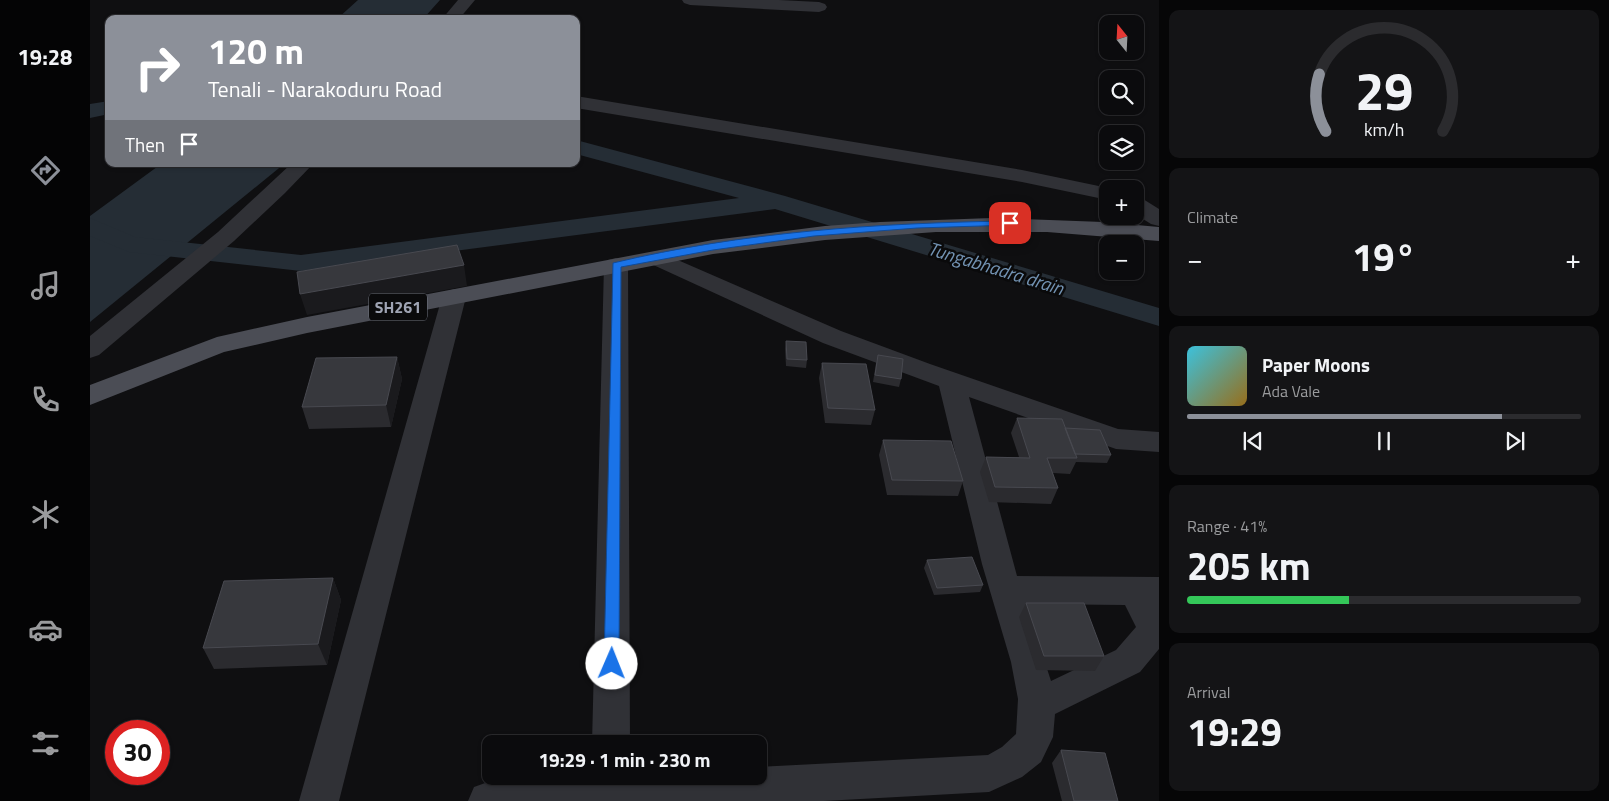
<!DOCTYPE html>
<html lang="en">
<head>
<meta charset="utf-8">
<style>
  :root { --surface:#0b0b0d; --page:#141416; --text:#f1f3f6; --muted:#9a9b9d; --line:#2b2b2e; --accent:#8c9099 }
  body { margin:0; font-family:"Titillium Web",sans-serif; background:var(--page); color:var(--text); height:100vh; display:flex; flex-direction:column; font-size:19px; white-space:nowrap }
  * { box-sizing:border-box; margin:0 }
  p { font-size:16px; color:var(--muted) }
  .icon { flex:none; width:28px; height:28px; fill:none; stroke:currentColor; stroke-width:2; stroke-linecap:round; stroke-linejoin:round }
  .map { position:relative; flex:1; overflow:hidden }
  .drawer { display:flex; flex-direction:column; gap:10px; padding:10px; background:#060607; width:450px }
  .drawer>* { flex:none }
  .banner { position:absolute; left:15px; top:15px; width:475px; height:152px; border-radius:10px; box-shadow:0 1px 4px #0004,0 0 0 1px var(--line); background:#8c9099; color:#fff; overflow:hidden }
  .needle { width:32px; rotate:342deg }
  .buttons { position:absolute; left:1009px; top:15px; display:grid; gap:10px }
  .buttons a { display:grid; place-items:center; width:45px; height:45px; border-radius:10px; background:var(--surface); box-shadow:0 1px 4px #0004,0 0 0 1px var(--line); font-size:25px }
  .speed { position:absolute; left:15px; top:720px; display:flex; gap:10px; font-size:25px; font-weight:700; text-align:center }
  .speed>* { display:grid; place-content:center; width:65px; height:65px; border-radius:50%; background:var(--surface); box-shadow:0 1px 4px #0004,0 0 0 1px var(--line); line-height:1 }
  .speed .limit { border:8px solid #d22; background:#fff; color:#111 }
  .pin { position:absolute; display:grid; place-items:center; width:42px; height:42px; color:#fff; margin:-21px; border-radius:10px; box-shadow:0 2px 8px #0006 }
  .me { position:absolute; width:55px; margin:-28px; rotate:1deg; stroke-linejoin:round; filter:drop-shadow(0 0 4px #0008) }
  .turn { display:flex; align-items:center; gap:18px; height:105px; padding:0 20px; font-size:22px }
  .turn .icon { width:65px; height:65px; stroke-width:2.5 }
  .turn b { display:block; font-size:35px; line-height:42px }
  .then { display:flex; align-items:center; height:48px; padding:0 20px; background:#0003; gap:10px; font-size:19px }
  .big { font-size:38px; font-weight:700; line-height:1.1 }
  .drawer .card { flex:1; display:flex; flex-direction:column; justify-content:center; gap:8px; min-width:0; padding:0 18px; border-radius:10px; background:var(--page) }
  .drawer .dial { align-items:center; gap:0 }
  .dial svg { height:130px; overflow:visible; fill:none; stroke:var(--line); stroke-width:7; stroke-linecap:round; text-anchor:middle }
  .dial text { fill:var(--text); stroke:none }
  .song { display:flex; align-items:center; gap:15px }
  .cover { width:60px; height:60px; border-radius:8px; background:linear-gradient(135deg,hsl(190 70% 55%),hsl(40 70% 35%)) }
  .played { height:5px; border-radius:2px; background:linear-gradient(90deg,var(--accent) 80%,var(--line) 80%) }
  .keys { display:flex; justify-content:space-around; direction:ltr }
  .heat { display:flex; justify-content:space-between; align-items:center; font-size:28px; direction:ltr }
  .charge { height:8px; border-radius:4px; background:linear-gradient(90deg,#34c759 41%,var(--line) 0) }
  .trip { position:absolute; left:392px; top:735px; width:285px; height:50px; border-radius:10px; background:var(--surface); box-shadow:0 1px 4px #0004,0 0 0 1px var(--line); font-weight:700; line-height:50px; text-align:center }
  main { display:flex; flex:1; min-height:0 }
  .menu { display:flex; flex-direction:column; width:90px; justify-content:space-around; align-items:center; background:#040405; color:var(--muted) }
  .menu .icon { width:35px; height:35px }
  .menu .active { color:var(--accent) }
  .menu b { font-size:22px; color:var(--text) }
  .map>svg:first-child { display:block }
  .water { fill:#252d35 }
  .lines { fill:none; stroke-linecap:round; stroke-linejoin:round }
  .canal { fill:#252d35; fill-rule:evenodd }
  .minor { fill:#303136; fill-rule:evenodd }
  .major { fill:#4b4d55; fill-rule:evenodd }
  .wall { fill:#2b2b2f }
  .shaded-wall { fill:#1a1a1d }
  .building { fill:#37383d; stroke:#484950 }
  .route { fill:#1a73e8; stroke:#114b97 }
  .labels { text-anchor:middle; stroke-width:5; stroke-linejoin:round; paint-order:stroke }
  .shield { fill:#0a0a0b; stroke:#727681; stroke-width:1 }
  .shield-label { font-size:16px; font-weight:bold; fill:#9fa4b3 }
  .water-label { font-size:19px; font-style:italic; fill:#7292b2; stroke:#0a0a0b }
</style>
</head>
<body>
<main>
<nav class="menu">
<b>19:28</b>
<svg class="icon active" aria-label="directions" viewBox="0 0 24 24"><path d="M12 3l9 9-9 9-9-9zM9 14v-3h6M13 9l2 2-2 2"/></svg>
<svg class="icon" aria-label="music" viewBox="0 0 24 24"><path d="M9 18V5l10-2v13"/><circle cx="6" cy="18" r="3"/><circle cx="16" cy="16" r="3"/></svg>
<svg class="icon" aria-label="phone" viewBox="0 0 24 24"><path d="M5 4h4l2 5-3 2q2 4 5 5l2-3 5 2v4C11 20 4 13 5 4z"/></svg>
<svg class="icon" aria-label="climate" viewBox="0 0 24 24"><path d="M12 3v18M4 7l16 10M4 17L20 7"/></svg>
<svg class="icon" aria-label="car" viewBox="0 0 24 24"><path d="M5 17H2v-5l4-1 3-4h7l3 4 3 1v5h-3M9 17h6M6 11h13"/><circle cx="7" cy="17" r="2"/><circle cx="17" cy="17" r="2"/></svg>
<svg class="icon" aria-label="filters" viewBox="0 0 24 24"><path d="M4 7h16M4 17h16"/><circle cx="9" cy="7" r="2"/><circle cx="15" cy="17" r="2"/></svg>
</nav>
<div class="map">
<svg width="1069" height="801" viewBox="0 0 1069 801">
  <rect width="100%" height="100%" fill="#0f0f11"/>
  <path class="water" d="M268,0h82l-17,19h-86z
    M71,164h123l-194,158v-106z"/>
  <g class="lines">
    <path class="canal" d="M19,101v13l-19,4v-14z
      M486,140l209,56 374,112v18l-384,-117 -474,62 -172,-19 -39,-16v-18l45,19 166,18 438,-57 -163,-44z"/>
    <path class="minor" d="M368,0h17l-16,19h-17z
      M592,0h97l40,2 6,2 2,3 -2,3 -6,2 -129,-7 -6,-2z
      M486,96l446,74 91,19h-5v11l-86,-18 -446,-74z
      M201,164h22l-28,29 -51,48 -135,114 -9,3v-22l128,-104z
      M1045,197l8,2 16,10v17l-8,-2 -16,-10z
      M567,251l184,80 89,33 188,65 41,3v20l-43,-3 -147,-52 48,179 142,1v72l-19,23 -85,42 -2,23 -12,25 -19,15 -33,15 -165,9h-356l6,-14 14,-5 100,-6h171v-9l229,-12 14,-8 14,-13 2,-35 -7,-37 -29,-98 -43,-178 -116,-43 -174,-80 -4,-5 4,-5zM936,604l99,1 11,22 -20,23 -65,31z
      M526,258l8,2 4,5 2,479h-38l12,-479 4,-5z
      M364,289l9,3 3,5 -127,504h-40l143,-504 3,-5z"/>
    <path class="major" d="M902,218l111,4 56,5v14l-112,-9h-111l-111,8 -112,14 -406,79 -83,19 -134,53v-20l127,-48 90,-20 406,-77 112,-14 55,-4z"/>
  </g>
  <path class="wall" d="M696,341l21,19 -1,8 -20,-2 -1,-17z
    M788,355l23,24 -2,8 -26,-5 3,-19z
    M307,357l5,22 -11,48 -82,2 -7,-22z
    M732,363l53,47 -4,15 -46,-2 -6,-45z
    M927,418l48,10 46,27 -4,8 -31,-1 -6,12 -17,-1 5,15 -7,16 -62,-2 -9,-30 6,-15h33l-8,-24z
    M793,440l80,41 -5,15 -71,-1 -8,-40z
    M837,560l56,25 -3,7 -46,3 -10,-27z
    M243,578l8,22 -14,65 -113,4 -11,-21z
    M936,603l78,53 -9,15 -59,-1 -17,-53z
    M971,750l57,51h-56l-10,-38z"/>
  <path class="shaded-wall" d="M374,265l3,21 -160,29 -7,-21z
    M307,357l5,22 -11,48 -5,-22z
    M243,578l8,22 -14,65 -9,-21z"/>
  <path class="building" d="M367,245l7,20 -164,29 -3,-22z
    M696,341l20,1 1,18 -20,-1z
    M788,355l25,4 -2,20 -26,-4z
    M307,357l-11,48 -84,2 14,-49z
    M732,363l44,1 9,46 -47,-2z
    M927,418l45,1 15,39h-30l11,30 -63,-1 -9,-30 44,1z
    M975,428l35,2 11,25 -36,-1z
    M793,440l68,1 12,40 -71,-1z
    M882,557l11,28 -46,3 -10,-28z
    M243,578l-15,66 -115,4 21,-67z
    M936,603h58l20,53h-60z
    M971,750l44,3 13,48h-44z"/>
  <path class="route" d="M920,221h3v4l-96,3 -103,8 -101,14 -92,17 -2,397 -2,5 -5,1 -6,-1 -2,-5 9,-401c129,-31 264,-40 397,-42z"/>
  <g class="labels">
    <rect class="shield" x="279" y="293.5" width="58" height="27" rx="4"/>
    <g class="shield-label">
      <text x="308" y="313">SH261</text>
    </g>
    <g class="water-label">
      <text transform="translate(906 268) rotate(17)" y="7">Tungabhadra drain</text>
    </g>
  </g>
</svg>
<div class="buttons">
<a><svg class="needle" viewBox="-14 -14 28 28"><path d="M0-13l5 13h-10z" fill="#e53935"/><path d="M0 13l5-13h-10z" fill="#9a9b9d"/></svg></a>
<a><svg class="icon" aria-label="search" viewBox="0 0 24 24"><circle cx="10" cy="10" r="6"/><path d="M15 15l6 6"/></svg></a>
<a><svg class="icon" aria-label="layers" viewBox="0 0 24 24"><path d="M12 4l9 5-9 5-9-5zM3 14l9 5 9-5"/></svg></a>
<a>+</a>
<a>−</a>
</div>
<div class="speed"><div class="limit">30</div></div>
<div class="pin" style="left:920px;top:223px;background:#d93025"><svg class="icon" aria-label="arrive" viewBox="0 0 24 24"><path d="M6 21V4h12l-3 4 3 4H6"/></svg></div>
<svg class="me" style="left:522px;top:664px" viewBox="-20 -20 40 40"><circle r="19" fill="#fff"/><path d="M0-13L10 11 0 6-10 11z" fill="#1a73e8"/></svg>
<div class="trip">19:29 · 1 min · 230 m</div>
<div class="banner">
<div class="turn"><svg class="icon" aria-label="right" viewBox="0 0 24 24"><path d="M7 20v-9h11M14 6l5 5-5 5"/></svg><div><b>120 m</b>Tenali - Narakoduru Road</div></div>
<div class="then">Then<svg class="icon" aria-label="arrive" viewBox="0 0 24 24"><path d="M6 21V4h12l-3 4 3 4H6"/></svg></div>
</div>
</div>
<section class="drawer">
<div class="card dial"><svg viewBox="0 0 100 80">
<path d="M14 69A42 42 0 1 1 86 69"/>
<path d="M14 69A42 42 0 0 1 10 34" stroke="#8c9099"/>
<text x="50" y="56" font-size="32" font-weight="700">29</text>
<text x="50" y="72" font-size="11">km/h</text>
</svg></div>
<div class="card"><p>Climate</p>
<div class="heat"><a>−</a><b class="big">19°</b><a>+</a></div>
</div>
<div class="card">
<div class="song"><i class="cover"></i><div><b>Paper Moons</b><p>Ada Vale</p></div></div>
<div class="played"></div>
<div class="keys"><svg class="icon" aria-label="previous" viewBox="0 0 24 24"><path d="M18 5L8 12l10 7zM5 5v14"/></svg><svg class="icon" aria-label="pause" viewBox="0 0 24 24"><path d="M8 5v14M16 5v14"/></svg><svg class="icon" aria-label="next" viewBox="0 0 24 24"><path d="M6 5l10 7-10 7zM19 5v14"/></svg></div>
</div>
<div class="card"><p>Range · 41%</p><b class="big">205 km</b><div class="charge"></div></div>
<div class="card"><p>Arrival</p><b class="big">19:29</b></div>
</section>
</main>
</body>
</html>
